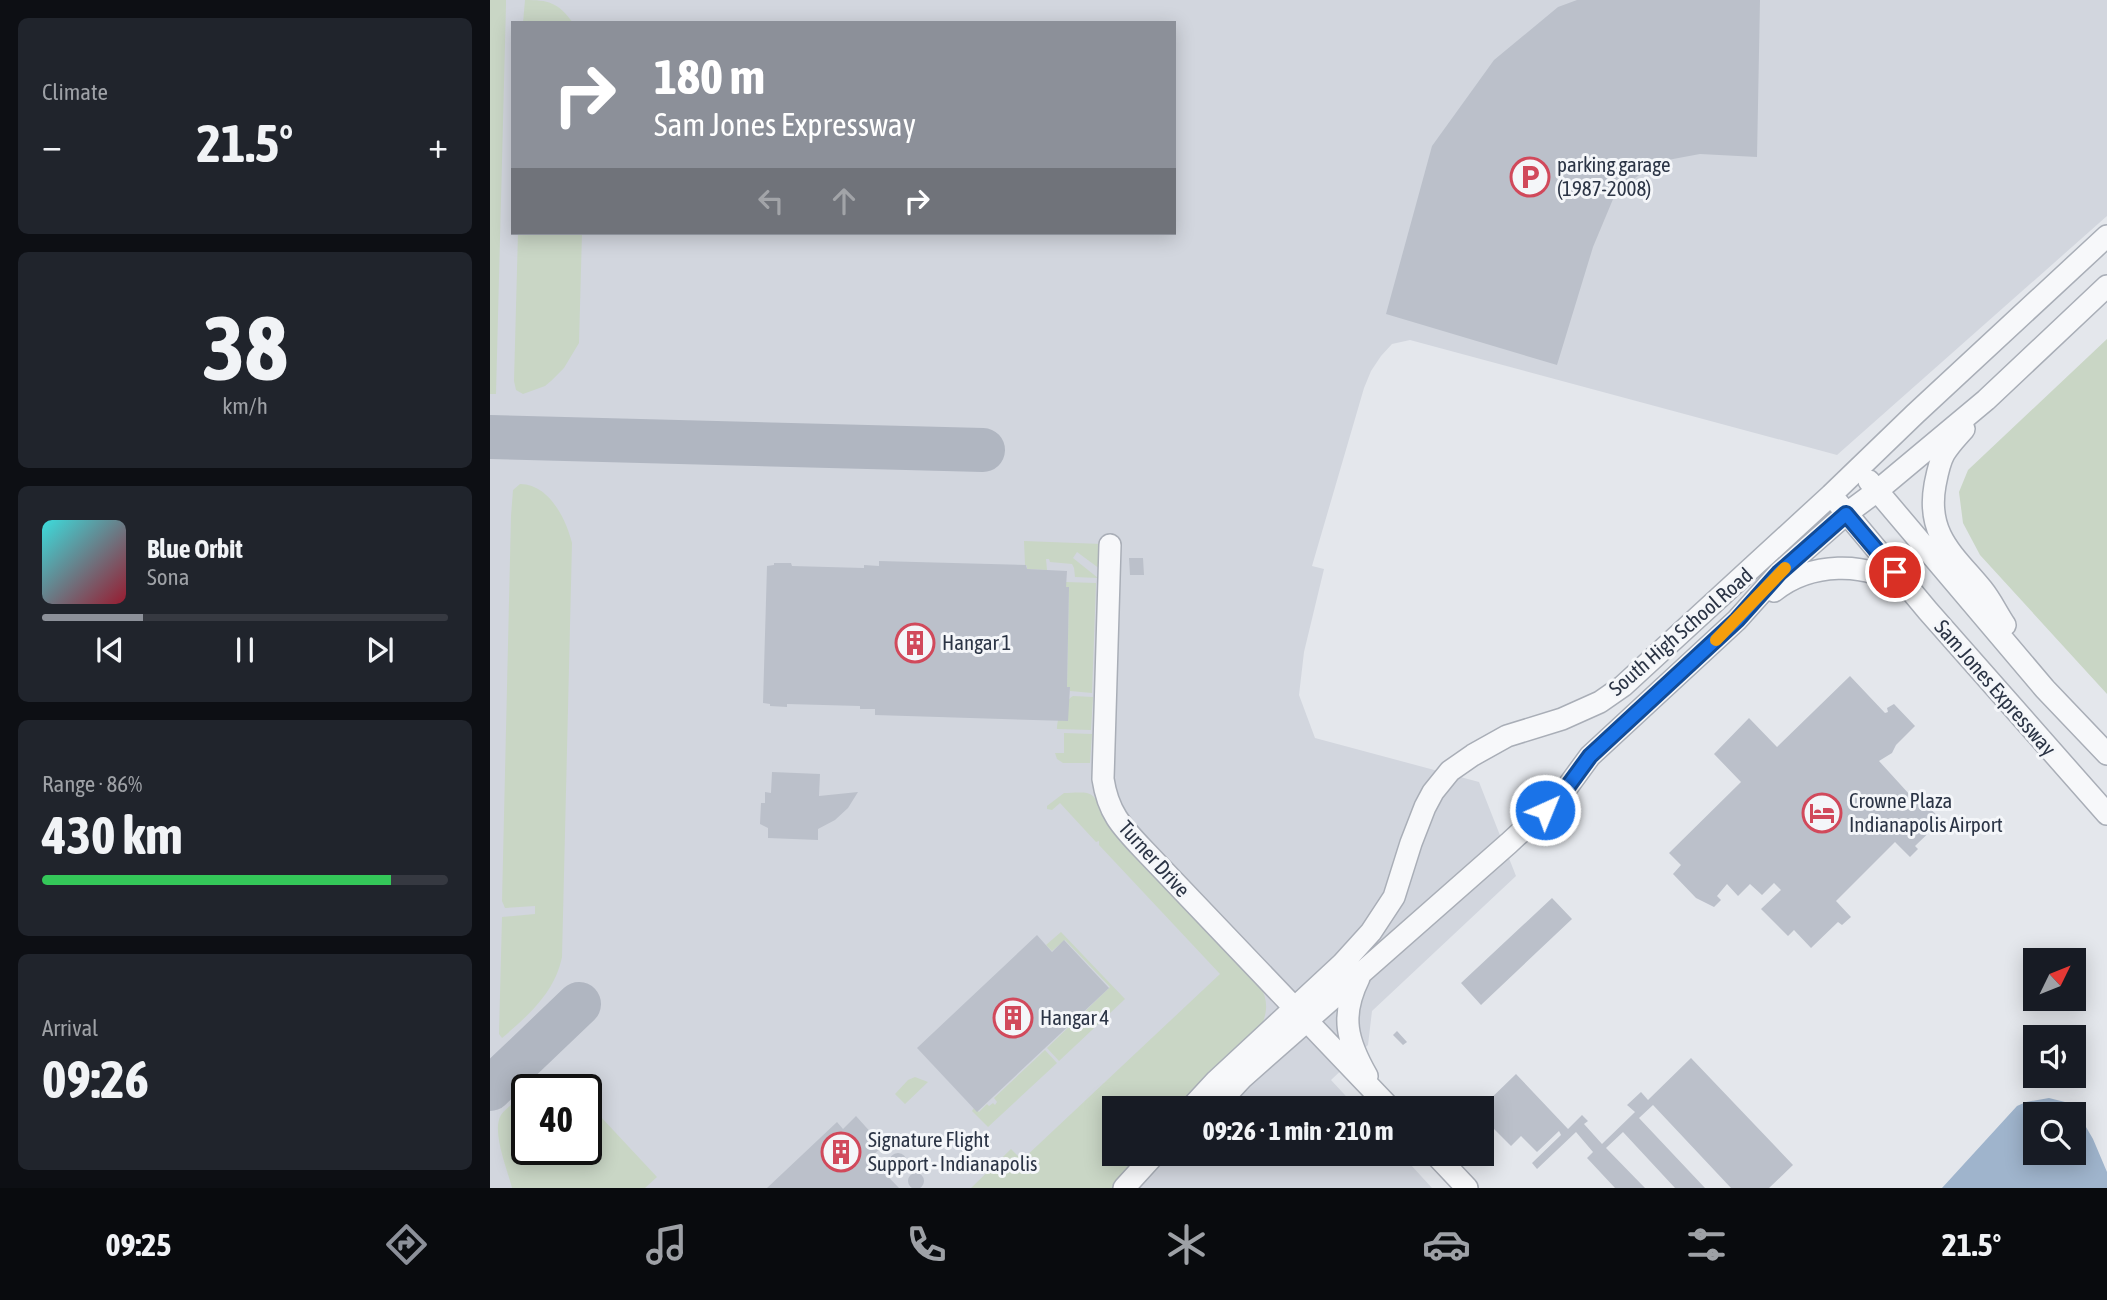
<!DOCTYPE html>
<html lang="en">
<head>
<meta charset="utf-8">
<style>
  :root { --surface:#171b24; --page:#20242c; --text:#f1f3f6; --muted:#9ea1a6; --line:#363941; --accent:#8c9099 }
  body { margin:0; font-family:"Asap Condensed",sans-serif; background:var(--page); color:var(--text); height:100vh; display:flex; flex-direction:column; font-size:26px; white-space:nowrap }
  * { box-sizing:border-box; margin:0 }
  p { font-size:23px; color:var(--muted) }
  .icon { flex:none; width:38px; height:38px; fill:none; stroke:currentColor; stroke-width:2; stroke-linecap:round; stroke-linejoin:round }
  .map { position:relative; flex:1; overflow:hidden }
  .panel { display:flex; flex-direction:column; gap:18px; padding:18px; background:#0d0f14; width:490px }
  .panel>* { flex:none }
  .guide { position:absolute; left:21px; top:21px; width:665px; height:214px; border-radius:0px; box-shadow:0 4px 18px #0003; background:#8c9099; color:#fff; overflow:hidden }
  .needle { width:46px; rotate:47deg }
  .fabs { position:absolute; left:1533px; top:948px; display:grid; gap:14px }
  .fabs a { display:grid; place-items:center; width:63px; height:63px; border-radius:0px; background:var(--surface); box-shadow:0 4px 18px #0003; font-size:35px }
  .speed { position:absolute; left:21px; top:1074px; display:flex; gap:14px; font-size:35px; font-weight:700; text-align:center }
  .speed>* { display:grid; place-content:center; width:91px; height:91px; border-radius:50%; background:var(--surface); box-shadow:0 4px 18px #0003; line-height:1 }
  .speed .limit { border:4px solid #111; border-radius:10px; background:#fff; color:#111 }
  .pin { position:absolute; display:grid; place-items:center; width:60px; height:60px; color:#fff; margin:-30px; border:4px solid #fff; border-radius:50%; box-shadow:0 2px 7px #0007 }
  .me { position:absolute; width:77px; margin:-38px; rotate:44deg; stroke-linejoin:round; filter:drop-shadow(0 0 5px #0008) }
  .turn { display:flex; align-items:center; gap:24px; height:147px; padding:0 28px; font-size:32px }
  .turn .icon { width:91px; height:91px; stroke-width:2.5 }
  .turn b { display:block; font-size:49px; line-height:60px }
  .lanes { display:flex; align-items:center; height:66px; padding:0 28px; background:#0003; justify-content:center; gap:35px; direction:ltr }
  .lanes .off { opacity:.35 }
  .big { font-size:52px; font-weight:700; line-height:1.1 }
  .panel .tile { flex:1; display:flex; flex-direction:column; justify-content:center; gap:10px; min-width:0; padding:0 24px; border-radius:10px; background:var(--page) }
  .panel .dial { align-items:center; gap:0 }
  .dial b { font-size:91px; line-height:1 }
  .song { display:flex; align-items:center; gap:21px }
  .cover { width:84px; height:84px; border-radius:10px; background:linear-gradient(135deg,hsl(180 70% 55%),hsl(350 70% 35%)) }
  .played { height:7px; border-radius:4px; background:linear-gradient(90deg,var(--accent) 25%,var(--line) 25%) }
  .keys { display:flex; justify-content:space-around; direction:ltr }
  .heat { display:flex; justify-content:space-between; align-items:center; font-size:38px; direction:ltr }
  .charge { height:10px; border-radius:5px; background:linear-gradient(90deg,#34c759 86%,var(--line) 0) }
  .trip { position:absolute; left:612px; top:1096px; width:392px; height:70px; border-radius:0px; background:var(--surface); box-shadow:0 4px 18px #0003; font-weight:700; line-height:70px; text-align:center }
  .tab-bar { display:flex; height:112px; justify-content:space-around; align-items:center; background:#090b0e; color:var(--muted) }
  .tab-bar .icon { width:49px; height:49px }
  .tab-bar .on { color:var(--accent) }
  .tab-bar b { font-size:32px; color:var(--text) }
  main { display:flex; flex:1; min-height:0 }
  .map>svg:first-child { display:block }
  .built { fill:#d2d6de; fill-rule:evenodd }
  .green { fill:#c9d6c5 }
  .water { fill:#9fb4cc; fill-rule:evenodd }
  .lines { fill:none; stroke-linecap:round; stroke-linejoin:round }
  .taxiway { stroke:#b0b6c1; stroke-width:44 }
  .building { fill:#bbc0ca }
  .minor-casing { stroke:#a9aeb7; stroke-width:24 }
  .minor { stroke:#f7f8fa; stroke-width:21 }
  .route-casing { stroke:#114b97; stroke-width:18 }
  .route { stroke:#1a73e8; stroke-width:12 }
  .slow { stroke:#f59e0b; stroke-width:12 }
  .labels { text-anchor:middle; stroke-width:6; stroke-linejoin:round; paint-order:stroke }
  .poi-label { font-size:21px; fill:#2b3445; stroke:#f4f6f9; text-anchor:start }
  .street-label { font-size:21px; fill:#2b3445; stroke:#f4f6f9 }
</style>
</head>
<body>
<main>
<section class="panel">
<div class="tile"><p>Climate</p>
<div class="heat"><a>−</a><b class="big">21.5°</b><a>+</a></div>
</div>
<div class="tile dial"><b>38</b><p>km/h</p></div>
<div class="tile">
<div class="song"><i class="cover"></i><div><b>Blue Orbit</b><p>Sona</p></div></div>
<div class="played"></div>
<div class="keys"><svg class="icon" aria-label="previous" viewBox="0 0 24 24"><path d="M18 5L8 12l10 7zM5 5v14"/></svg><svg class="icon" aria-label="pause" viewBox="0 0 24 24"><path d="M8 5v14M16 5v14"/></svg><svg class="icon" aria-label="next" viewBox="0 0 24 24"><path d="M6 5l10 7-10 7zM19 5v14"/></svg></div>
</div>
<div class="tile"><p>Range · 86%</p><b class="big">430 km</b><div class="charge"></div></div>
<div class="tile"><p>Arrival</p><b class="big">09:26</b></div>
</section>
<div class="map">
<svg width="1617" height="1188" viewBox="0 0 1617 1188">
  <rect width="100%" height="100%" fill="#e4e7ec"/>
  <path class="built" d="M0,0h1617v216l-270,239 -427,-115 -18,4 -11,12 -10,15 -7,17 -52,178 12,3 -20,83 -5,43 16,43 164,44 37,94 -144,135 -4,34 -37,35 26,28h-242v45h285l32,35h-942zM23,23h661v210h-661zM37,1090h59v60h-59z"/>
  <path class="green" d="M0,0h16v5l-10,389h-6z
    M35,0c23,0 33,2 48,23h-50z
    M28,233h64l-3,110 -15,25 -13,13 -6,5 -22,8 -7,-4 -2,-9z
    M1617,339v355l-127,-139 -17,-32 -4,-31 9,-22z
    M30,484c29,0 46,35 52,59l-10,414c-7,35 -33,58 -60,81l-3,-4 3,-117 33,-3v-8l-30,2 -3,-7 9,-385 2,-26z
    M534,541l78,3 -2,25 -23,-17 -4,6 25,20 -23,-1 -1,-9 -2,-4 -22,-2 -1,-3h-3l1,11 -20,-1v-3l-2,-1z
    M576,582l30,1 -4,110 -22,-2v-3l-3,-1 2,-99 -3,-1z
    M583,696l20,1 -2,33 -34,-1c0,-11 7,-28 16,-33z
    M574,733l28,1 -2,29h-27l-6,-4 -2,-6h9z
    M574,793c7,0 16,-1 23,0 12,2 18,27 26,37l147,155c8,15 8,26 1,42l-78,81h-68v45h28l-31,35h-141l40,-39 11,11 198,-186 -121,-129v-4l-3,1 -36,-39 -8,7 -5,-1v-3z
    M571,932l64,67 -66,62 -12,-13 63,-61 -45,-47 -13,11 -6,-6z
    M555,1050l12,13 -69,64 -16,-16 2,-3 5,4 8,-8 2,2 4,-3 2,2 2,-3 -3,-4z
    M425,1077l13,5 -23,22 -10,-10 13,-14z
    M37,1092v58h59v-49l71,76 -12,11h-133c-4,-17 -21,-57 -11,-73 6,-8 18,-16 26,-23z"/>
  <path class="water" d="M1559,1098l16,4 14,13 14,24 14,33v16h-165l75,-82 9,-4zM1545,1115h39v38h-39z"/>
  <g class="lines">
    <path class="taxiway" d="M0,437l493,13
      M0,1089l89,-85"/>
  </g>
  <path class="building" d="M1087,0h183l-3,157 -57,-3 -43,8 -41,30 -23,55 -36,118 -171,-51 46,-168 62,-86 64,-53z
    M639,558h14l1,17h-14z
    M389,561l147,4 1,4 40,2 -1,16h3l-2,100h3l-2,34 -193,-6v-6h-15v-3l-73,-2v3l-17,-1v-2l-7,-1 4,-137 7,-1v-2h17l1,3 72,2v-3l15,1z
    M1360,676l35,37 3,-1 -1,-4 7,-4 21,22 -19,19 -4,8 -13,8 41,45 4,-3 18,17 -27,26 3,3 -8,8 -15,-15 -59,59 15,16 -9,8 -4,-3 -27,26 -17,-18 -6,6 -27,-27 20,-19 -7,-7 -12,12 -12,-11 -12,12 -11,-12 -10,12 4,4 -7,7 -18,-9 -23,-24 8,-9 -12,-12 72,-71 -27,-28 35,-36 28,29z
    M282,772l48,2 -1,22 39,-4 -10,16 -13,12 -17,9v11l-50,-2v-10l-8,-4 1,-21h4v-11l6,1z
    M1062,898l20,21 -91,86 -20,-22z
    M547,935l15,17 12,-12 45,48 -132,124 -60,-64z
    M907,1031l10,11 -4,3 -10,-10z
    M1541,1033l16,4 -12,1v20l-9,-2z
    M1201,1058l102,107 -24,23h-38l-78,-83 -14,13 66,70h-30l-52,-56 -17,16 39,40h-30l-28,-30 6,-6 -17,-20 -39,37 -5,-6 29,-28 -2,-4 -22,21 -16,-16 -10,10 -18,-18 -11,10v-31l34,-33 52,55 14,-14 6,6 -4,3 18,20 33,-32 -8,-7 14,-13 7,8z
    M366,1116l27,30 -13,12 29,30h-132l70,-66 6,7z
    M399 1162a9 9 0 1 1 18 0a9 9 0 1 1-18 0Z
    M418 1181a8 8 0 1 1 16 0a8 8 0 1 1-16 0Z"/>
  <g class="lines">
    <defs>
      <path id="minor" d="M1474,429c-7,8 -15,16 -20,25 -5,9 -7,21 -9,31 -9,50 19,70 47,104 9,11 15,24 23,36
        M1379,481l176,208 62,65
        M1348,503l90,108 179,203
        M620,545l-7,234c5,33 18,47 40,70l247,259
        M1284,591c35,-28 93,-32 129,-2
        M869,978c-19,38 -12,63 8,98
        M701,1108l25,-27 126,-117 29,-32 23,-35 17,-54 14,-36 8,-15 17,-21 23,-16 34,-19 55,-17 38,-17 23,-16 208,-191 84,-81 192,-178
        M724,1108l28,-30 267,-235 54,-50 27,-37 147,-136 42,-47 67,-59 31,-23 109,-91 121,-114
        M944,1153l33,35
        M634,1188l32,-35"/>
    </defs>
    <use href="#minor" class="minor-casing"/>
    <use href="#minor" class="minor"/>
  </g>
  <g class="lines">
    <defs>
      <path id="route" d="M1055,810l18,-17 27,-37 147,-136 42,-47 67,-59 49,58"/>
    </defs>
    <use href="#route" class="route-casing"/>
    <use href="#route" class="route"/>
    <path class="slow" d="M1226,640l69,-72"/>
  </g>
  <defs>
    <symbol id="parking-ring" viewBox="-11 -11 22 22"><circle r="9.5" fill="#f4f6f9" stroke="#d1495b" stroke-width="1.5"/><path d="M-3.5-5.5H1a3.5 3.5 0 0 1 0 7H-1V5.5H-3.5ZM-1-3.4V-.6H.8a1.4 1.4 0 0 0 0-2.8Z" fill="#d1495b"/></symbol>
    <symbol id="building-ring" viewBox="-11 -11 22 22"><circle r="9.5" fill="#f4f6f9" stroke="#d1495b" stroke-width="1.5"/><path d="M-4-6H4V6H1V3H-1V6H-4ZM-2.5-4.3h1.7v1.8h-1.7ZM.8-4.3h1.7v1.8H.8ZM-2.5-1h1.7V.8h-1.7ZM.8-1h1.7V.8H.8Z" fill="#d1495b"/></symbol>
    <symbol id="hotel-ring" viewBox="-11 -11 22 22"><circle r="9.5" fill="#f4f6f9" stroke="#d1495b" stroke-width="1.5"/><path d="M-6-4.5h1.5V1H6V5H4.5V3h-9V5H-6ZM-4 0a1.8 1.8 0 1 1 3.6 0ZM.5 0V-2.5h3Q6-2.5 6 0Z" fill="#d1495b"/></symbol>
  </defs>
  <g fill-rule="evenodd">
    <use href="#parking-ring" x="1018" y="155" width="44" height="44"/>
    <use href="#building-ring" x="403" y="621" width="44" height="44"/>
    <use href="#hotel-ring" x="1310" y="791" width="44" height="44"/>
    <use href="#building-ring" x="501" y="996" width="44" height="44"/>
    <use href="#building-ring" x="329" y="1130" width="44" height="44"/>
  </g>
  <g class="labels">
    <g class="poi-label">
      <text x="1067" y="172">parking garage<tspan x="1067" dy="24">(1987-2008)</tspan></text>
      <text x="452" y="650">Hangar 1</text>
      <text x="1359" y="808">Crowne Plaza<tspan x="1359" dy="24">Indianapolis Airport</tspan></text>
      <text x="550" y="1025">Hangar 4</text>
      <text x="378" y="1147">Signature Flight<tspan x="378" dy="24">Support - Indianapolis</tspan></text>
    </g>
    <g class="street-label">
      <text transform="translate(1191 632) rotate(-41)" y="7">South High School Road</text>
      <text transform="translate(1505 688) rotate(49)" y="7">Sam Jones Expressway</text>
      <text transform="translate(664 859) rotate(48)" y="7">Turner Drive</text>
    </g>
  </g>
</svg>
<div class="fabs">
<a><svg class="needle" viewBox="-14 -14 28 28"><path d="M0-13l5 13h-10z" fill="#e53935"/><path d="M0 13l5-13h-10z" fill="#9ea1a6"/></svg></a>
<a><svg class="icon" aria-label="sound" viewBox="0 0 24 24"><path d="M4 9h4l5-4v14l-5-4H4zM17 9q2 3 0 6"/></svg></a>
<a><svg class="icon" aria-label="search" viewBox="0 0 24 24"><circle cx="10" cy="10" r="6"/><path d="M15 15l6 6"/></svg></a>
</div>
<div class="speed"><div class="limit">40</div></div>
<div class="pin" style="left:1405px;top:572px;background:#d93025"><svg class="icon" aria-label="arrive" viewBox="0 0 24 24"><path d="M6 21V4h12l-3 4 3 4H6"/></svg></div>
<svg class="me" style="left:1055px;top:810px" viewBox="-20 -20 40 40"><circle r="17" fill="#1a73e8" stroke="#fff" stroke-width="3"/><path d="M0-11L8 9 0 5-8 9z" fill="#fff"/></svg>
<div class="trip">09:26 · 1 min · 210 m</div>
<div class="guide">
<div class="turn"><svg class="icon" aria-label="right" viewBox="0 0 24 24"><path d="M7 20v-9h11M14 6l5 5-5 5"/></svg><div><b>180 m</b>Sam Jones Expressway</div></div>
<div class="lanes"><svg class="icon off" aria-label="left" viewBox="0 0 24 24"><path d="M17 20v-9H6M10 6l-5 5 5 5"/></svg><svg class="icon off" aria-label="ahead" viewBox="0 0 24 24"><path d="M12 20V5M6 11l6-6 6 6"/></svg><svg class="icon" aria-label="right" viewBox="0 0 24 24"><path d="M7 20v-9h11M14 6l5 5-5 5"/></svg></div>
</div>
</div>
</main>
<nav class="tab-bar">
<b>09:25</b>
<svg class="icon on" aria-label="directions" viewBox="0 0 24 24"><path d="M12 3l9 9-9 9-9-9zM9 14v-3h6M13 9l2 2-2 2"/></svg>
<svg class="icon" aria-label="music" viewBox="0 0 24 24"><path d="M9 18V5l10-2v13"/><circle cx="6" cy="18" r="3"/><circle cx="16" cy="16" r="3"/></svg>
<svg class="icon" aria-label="phone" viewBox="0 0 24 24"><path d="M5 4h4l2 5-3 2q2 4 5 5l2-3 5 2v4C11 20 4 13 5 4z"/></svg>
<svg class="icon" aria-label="climate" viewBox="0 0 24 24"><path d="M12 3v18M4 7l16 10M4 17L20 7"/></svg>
<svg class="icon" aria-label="car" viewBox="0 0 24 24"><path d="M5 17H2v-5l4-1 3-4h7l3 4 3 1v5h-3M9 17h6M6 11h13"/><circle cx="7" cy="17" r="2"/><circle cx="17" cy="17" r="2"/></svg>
<svg class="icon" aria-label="filters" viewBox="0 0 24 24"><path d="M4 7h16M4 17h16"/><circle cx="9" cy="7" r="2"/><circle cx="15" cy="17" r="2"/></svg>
<b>21.5°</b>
</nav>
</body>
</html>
